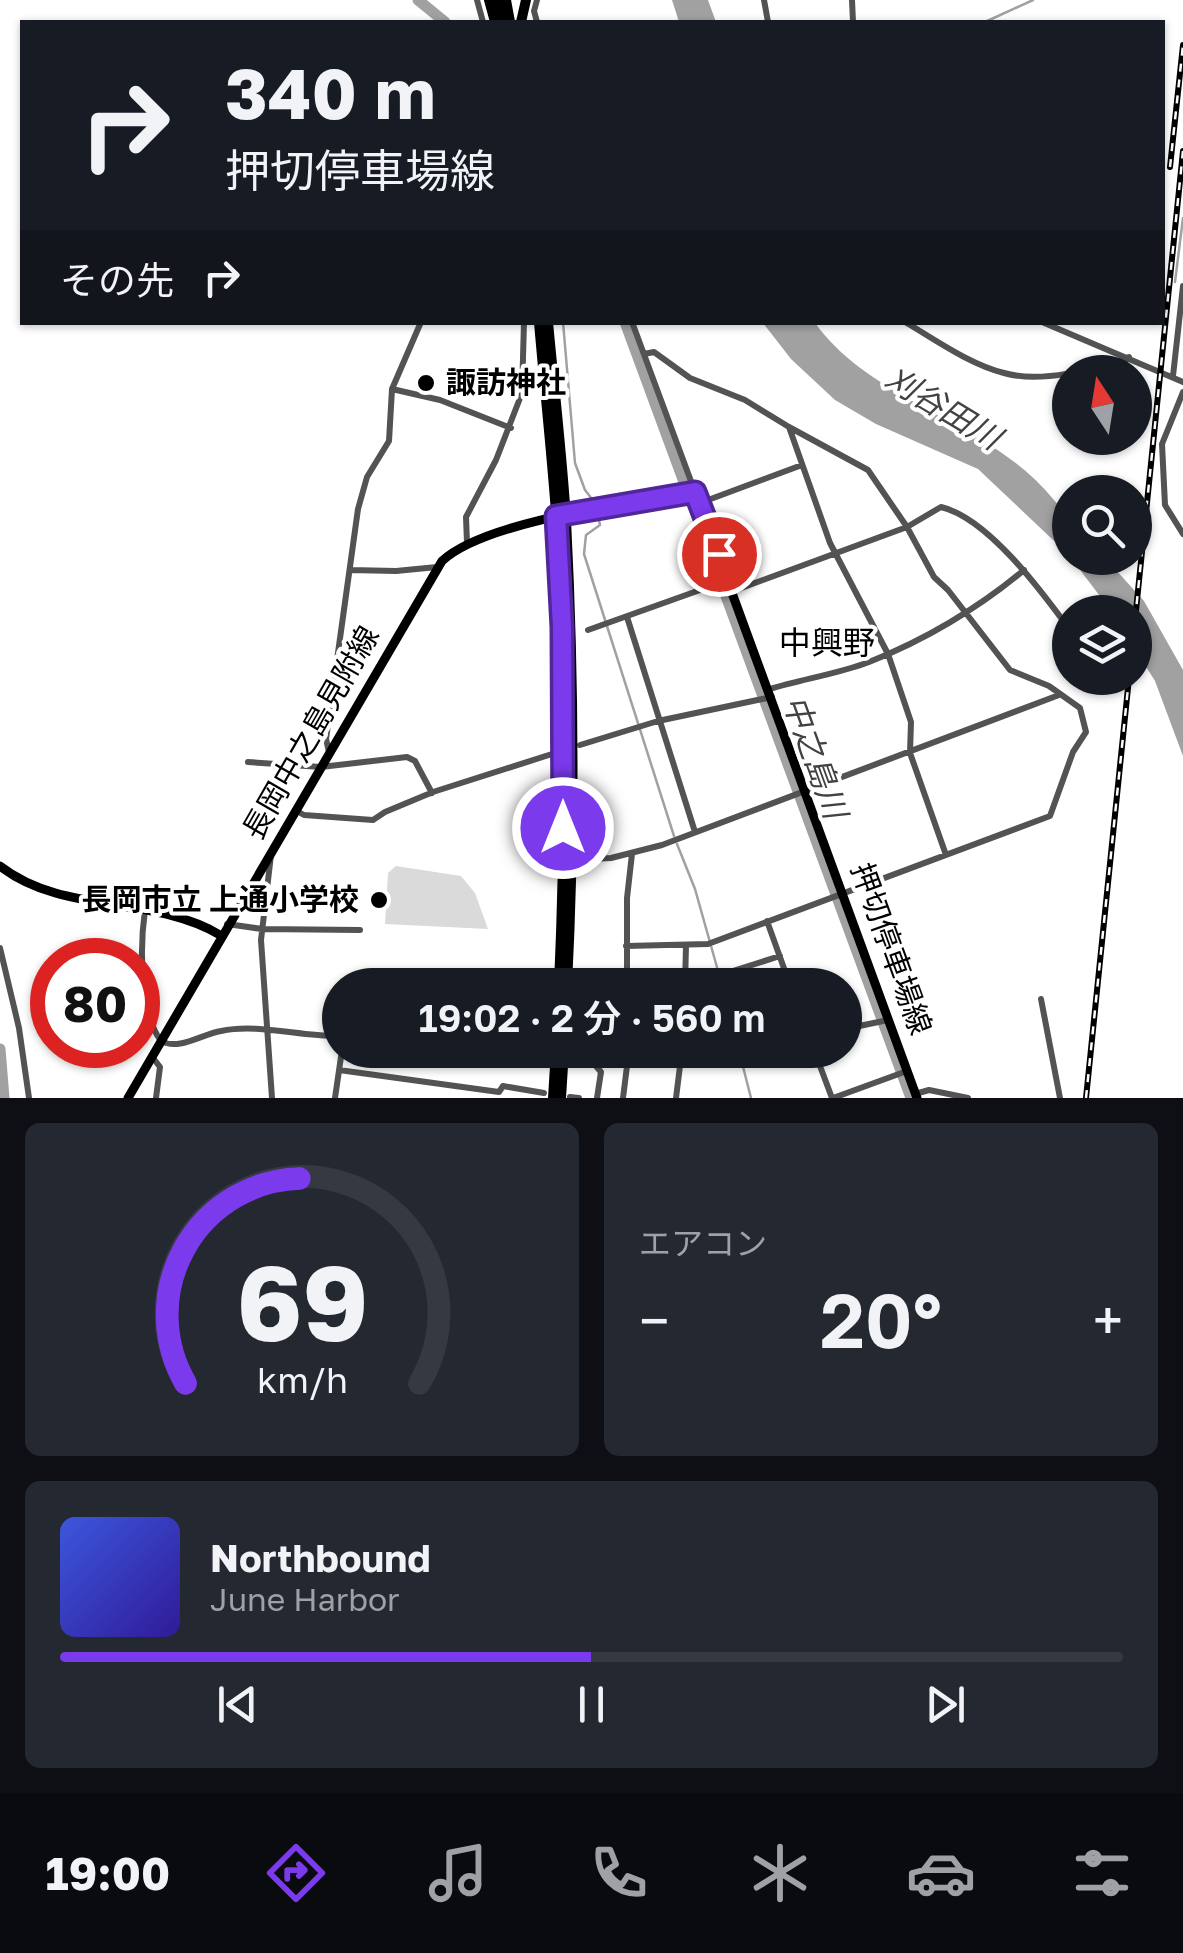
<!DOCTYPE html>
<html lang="ja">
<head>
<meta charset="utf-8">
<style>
  :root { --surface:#171b24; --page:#242831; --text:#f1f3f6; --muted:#9ea1a6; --line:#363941; --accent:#7c3aed }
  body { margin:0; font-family:"Golos Text","Noto Sans JP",sans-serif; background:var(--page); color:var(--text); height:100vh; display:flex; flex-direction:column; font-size:38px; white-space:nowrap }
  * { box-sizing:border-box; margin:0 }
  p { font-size:32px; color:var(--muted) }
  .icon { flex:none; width:55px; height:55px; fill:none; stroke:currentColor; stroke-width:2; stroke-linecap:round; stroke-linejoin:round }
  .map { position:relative; height:1098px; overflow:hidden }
  .sheet { display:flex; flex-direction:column; gap:25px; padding:25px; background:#0d0f14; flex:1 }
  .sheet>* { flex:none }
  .hud { position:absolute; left:20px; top:20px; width:1145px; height:305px; border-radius:0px; box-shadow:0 2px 8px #0004; background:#171b24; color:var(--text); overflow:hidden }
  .needle { width:65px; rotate:348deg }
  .tools { position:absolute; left:1052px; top:355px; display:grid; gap:20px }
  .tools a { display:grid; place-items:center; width:100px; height:100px; border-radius:50%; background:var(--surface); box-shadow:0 2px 8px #0004; font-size:50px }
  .speed { position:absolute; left:30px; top:938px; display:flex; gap:20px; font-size:50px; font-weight:700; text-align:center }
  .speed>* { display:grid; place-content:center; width:130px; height:130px; border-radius:50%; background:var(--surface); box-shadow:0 2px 8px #0004; line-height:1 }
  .speed .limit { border:15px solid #d22; background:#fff; color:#111 }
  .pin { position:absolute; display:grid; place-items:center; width:85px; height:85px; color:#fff; margin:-42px; border:5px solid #fff; border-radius:50%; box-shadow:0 2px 10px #0007 }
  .me { position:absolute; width:110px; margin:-55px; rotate:0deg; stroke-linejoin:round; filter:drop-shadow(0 0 8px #0008) }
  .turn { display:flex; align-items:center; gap:35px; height:210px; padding:0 40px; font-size:45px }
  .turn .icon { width:130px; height:130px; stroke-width:2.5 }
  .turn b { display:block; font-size:70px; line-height:85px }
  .then { display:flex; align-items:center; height:95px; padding:0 40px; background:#0003; gap:20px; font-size:38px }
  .big { font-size:75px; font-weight:600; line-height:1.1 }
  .sheet .card { flex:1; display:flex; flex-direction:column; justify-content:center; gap:15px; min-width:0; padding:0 35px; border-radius:15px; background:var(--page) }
  .sheet .dial { align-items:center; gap:0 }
  .dial svg { height:260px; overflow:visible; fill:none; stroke:var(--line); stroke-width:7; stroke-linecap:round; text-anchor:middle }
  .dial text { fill:var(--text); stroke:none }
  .song { display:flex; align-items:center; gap:30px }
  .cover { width:120px; height:120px; border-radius:15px; background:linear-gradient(135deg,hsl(230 70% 55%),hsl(250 70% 35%)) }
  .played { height:10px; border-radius:5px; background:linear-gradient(90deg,var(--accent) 50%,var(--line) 50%) }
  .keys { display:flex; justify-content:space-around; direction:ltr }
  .heat { display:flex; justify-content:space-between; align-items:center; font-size:55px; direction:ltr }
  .sheet .tiles { flex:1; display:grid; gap:25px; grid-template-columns:1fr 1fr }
  .card:last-child { grid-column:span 2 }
  .trip { position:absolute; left:322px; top:968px; width:540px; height:100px; border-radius:50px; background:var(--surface); box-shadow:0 2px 8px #0004; font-weight:600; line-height:100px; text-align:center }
  .tab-bar { display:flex; height:160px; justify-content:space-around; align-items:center; background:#090b0e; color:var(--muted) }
  .tab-bar .icon { width:70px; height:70px }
  .tab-bar .on { color:var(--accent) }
  .tab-bar b { font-size:45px; color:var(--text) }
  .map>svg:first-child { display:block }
  .green { fill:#dadada }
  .water { fill:#a1a1a1 }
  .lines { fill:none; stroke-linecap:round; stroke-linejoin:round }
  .stream { stroke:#a1a1a1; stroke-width:2.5 }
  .river { stroke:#a1a1a1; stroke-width:11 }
  .minor { stroke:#535353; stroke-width:6 }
  .major { stroke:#000; stroke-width:9 }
  .highway { stroke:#000; stroke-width:10 }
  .rail-casing { stroke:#000; stroke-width:6 }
  .rail { stroke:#fff; stroke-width:2.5; stroke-dasharray:8; stroke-linecap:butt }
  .route-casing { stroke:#51269a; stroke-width:25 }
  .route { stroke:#7c3aed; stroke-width:18 }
  .poi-dot { fill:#000; stroke:#fff; stroke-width:4 }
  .labels { text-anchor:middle; stroke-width:8; stroke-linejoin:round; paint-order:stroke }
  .poi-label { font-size:30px; font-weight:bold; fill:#000; stroke:#fff; text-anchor:start }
  .street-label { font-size:30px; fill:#000; stroke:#fff }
  .water-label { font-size:32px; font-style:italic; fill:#424242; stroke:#fff }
  .neighbourhood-label { font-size:32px; fill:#000; stroke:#fff }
</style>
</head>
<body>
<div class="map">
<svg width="1183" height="1098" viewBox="0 0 1183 1098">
  <rect width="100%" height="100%" fill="#fff"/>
  <path class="green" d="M396,866l65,10 14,17 13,36 -103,-5 3,-51z"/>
  <path class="water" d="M672,0h36l8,22h-37z
    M763,323h52c60,82 176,98 239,177 4,5 13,12 15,18 4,9 1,28 1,38l-92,-87 -102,-45 -41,-24 -44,-41z
    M1071,558h34l39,43 39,69v86l-28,-75 -20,-32v-37h-23z"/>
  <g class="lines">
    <path class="stream" d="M985,22l48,-22
      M1175,282l8,-64
      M563,322l12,141 10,27 10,13
      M597,511l3,14 -14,10 -2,19 90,282
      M677,844l18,45 27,96
      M739,1051l12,47"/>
    <path class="river" d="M418,0l27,22
      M625,322l286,776
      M0,1049l4,49"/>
    <path class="minor" d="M477,0l6,22
      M537,0l-3,11 3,11
      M764,0l4,22
      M852,0l1,22
      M632,322l63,170
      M905,322c31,18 64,42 99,51 38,11 89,-4 125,-16
      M1042,322l141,60
      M644,354l10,-2 36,26 55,22 44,27 41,116 58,111 23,68 -1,31 36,102
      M1173,376l10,-90
      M392,389l29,-67
      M1183,392l-21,52 3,61 18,29
      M700,503l102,-38
      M467,543l-1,-26 30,-57 26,-67 2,-71
      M350,570l46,1 41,-4
      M733,591l174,-64 34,-20c47,11 101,85 129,123
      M627,617l68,215
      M588,630l140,-50
      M1102,678l6,9
      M770,689c32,-10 68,-15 99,-27 54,-21 110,-54 155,-92
      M580,745l78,-24 114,-24
      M329,752l-3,-13 32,-230 9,-32 22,-36 3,-52 48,11 71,28
      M248,762l73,5 86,-10 8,4 17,32
      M295,810l9,5 69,5 12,-8 48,-20 119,-38
      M271,855l-10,85 11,158
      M571,860l40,-2 51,-13 397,-150
      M145,910c-5,35 -6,102 16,131 18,10 41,-7 60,-10 38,-8 80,6 119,5
      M767,921l23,64
      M227,924l35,5 98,1
      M626,946l82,-2 342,-128 23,-64 13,-20 -6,-24 -31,-22 -39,-16 -62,-80 -14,-13 -27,-50 -39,-57 -79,-43
      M0,948l19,80 10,70
      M627,974l87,3 66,-21
      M627,985v-87l5,-44
      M685,985l1,-40
      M1041,999l19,99
      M845,1029l43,-9
      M590,1050v9l11,13 -4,26
      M720,1050h26
      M814,1050l18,48
      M153,1058l7,9 -4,31
      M339,1070l160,22 4,-6 41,7
      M915,1094l14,-4 39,8
      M570,1097l9,1
      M335,1098l7,-48
      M623,1098l6,-48
      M676,1098l6,-48
      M833,1098l74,-27"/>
    <path class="major" d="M0,866c63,49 153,29 220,69
      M128,1098l314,-537c44,-41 191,-58 253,-69l222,606"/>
    <path class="highway" d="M489,0l6,22
      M497,0l3,22
      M506,0l4,22
      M521,22l5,-22
      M539,322c7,84 17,168 21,251 6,137 5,275 -1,412
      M548,322c6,66 14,132 18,198 8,155 9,310 1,465
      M553,1098l3,-48
      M561,1098l3,-48"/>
    <defs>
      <path id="rail" d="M1170,167l13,-122
        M1135,620l48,-469
        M1086,1098l43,-420"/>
    </defs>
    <use href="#rail" class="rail-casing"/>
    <use href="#rail" class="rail"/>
  </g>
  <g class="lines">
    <defs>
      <path id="route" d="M563,828l-1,-201 -6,-111 139,-24 24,62"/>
    </defs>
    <use href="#route" class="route-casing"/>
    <use href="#route" class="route"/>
  </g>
  <g class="poi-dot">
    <circle cx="426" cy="383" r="10"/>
    <circle cx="379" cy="900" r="10"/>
  </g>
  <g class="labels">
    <g class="poi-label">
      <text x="446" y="393">諏訪神社</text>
      <text x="359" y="910" text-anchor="end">長岡市立 上通小学校</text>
    </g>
    <g class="street-label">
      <text transform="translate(311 733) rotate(-60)" y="10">長岡中之島見附線</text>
      <text transform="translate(891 949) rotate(70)" y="10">押切停車場線</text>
    </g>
    <g class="water-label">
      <text transform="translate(943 408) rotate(31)" y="11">刈谷田川</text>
      <text transform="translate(815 757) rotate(70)" y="11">中之島川</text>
    </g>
    <g class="neighbourhood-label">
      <text x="827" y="654">中興野</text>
    </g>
  </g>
</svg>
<div class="tools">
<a><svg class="needle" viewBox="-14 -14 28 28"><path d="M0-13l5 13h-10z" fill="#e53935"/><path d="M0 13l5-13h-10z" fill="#9ea1a6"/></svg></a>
<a><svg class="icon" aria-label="search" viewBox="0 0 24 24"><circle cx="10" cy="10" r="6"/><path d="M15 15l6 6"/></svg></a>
<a><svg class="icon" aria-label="layers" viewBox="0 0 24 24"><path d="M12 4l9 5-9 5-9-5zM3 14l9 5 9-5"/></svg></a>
</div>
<div class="speed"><div class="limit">80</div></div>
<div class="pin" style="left:719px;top:554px;background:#d93025"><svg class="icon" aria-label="arrive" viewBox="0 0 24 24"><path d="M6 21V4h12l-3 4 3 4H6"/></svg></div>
<svg class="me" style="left:563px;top:828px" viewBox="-20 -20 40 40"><circle r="17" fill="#7c3aed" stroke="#fff" stroke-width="3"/><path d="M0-11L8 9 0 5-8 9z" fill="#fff"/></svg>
<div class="trip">19:02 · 2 分 · 560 m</div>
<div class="hud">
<div class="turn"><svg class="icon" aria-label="right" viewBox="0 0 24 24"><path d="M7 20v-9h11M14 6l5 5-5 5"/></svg><div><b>340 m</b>押切停車場線</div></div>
<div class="then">その先<svg class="icon" aria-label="right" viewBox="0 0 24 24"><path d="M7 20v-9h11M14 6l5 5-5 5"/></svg></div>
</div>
</div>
<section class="sheet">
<div class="tiles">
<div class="card dial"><svg viewBox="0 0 100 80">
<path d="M14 69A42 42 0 1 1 86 69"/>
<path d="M14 69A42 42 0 0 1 49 6" stroke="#7c3aed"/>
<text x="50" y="56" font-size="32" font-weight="700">69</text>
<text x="50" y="72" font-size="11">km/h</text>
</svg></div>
<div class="card"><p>エアコン</p>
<div class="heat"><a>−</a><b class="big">20°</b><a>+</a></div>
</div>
<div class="card">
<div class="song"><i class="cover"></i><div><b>Northbound</b><p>June Harbor</p></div></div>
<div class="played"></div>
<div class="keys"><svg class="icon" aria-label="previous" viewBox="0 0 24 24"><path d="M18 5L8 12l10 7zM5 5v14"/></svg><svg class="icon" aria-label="pause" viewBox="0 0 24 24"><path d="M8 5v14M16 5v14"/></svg><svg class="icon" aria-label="next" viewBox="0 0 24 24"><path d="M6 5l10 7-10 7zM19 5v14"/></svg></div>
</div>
</div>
</section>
<nav class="tab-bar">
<b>19:00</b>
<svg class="icon on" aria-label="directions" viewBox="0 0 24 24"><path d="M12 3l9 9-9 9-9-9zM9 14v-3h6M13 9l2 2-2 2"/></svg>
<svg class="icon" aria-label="music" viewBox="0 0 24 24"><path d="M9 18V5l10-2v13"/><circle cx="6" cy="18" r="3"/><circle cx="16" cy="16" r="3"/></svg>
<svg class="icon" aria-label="phone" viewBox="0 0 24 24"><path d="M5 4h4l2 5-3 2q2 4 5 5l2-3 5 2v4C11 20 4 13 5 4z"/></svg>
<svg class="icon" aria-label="climate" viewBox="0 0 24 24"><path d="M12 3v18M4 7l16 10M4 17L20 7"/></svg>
<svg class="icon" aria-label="car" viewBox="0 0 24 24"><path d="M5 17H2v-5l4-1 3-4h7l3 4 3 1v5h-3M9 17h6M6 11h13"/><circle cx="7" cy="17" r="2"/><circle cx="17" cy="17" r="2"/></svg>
<svg class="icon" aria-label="filters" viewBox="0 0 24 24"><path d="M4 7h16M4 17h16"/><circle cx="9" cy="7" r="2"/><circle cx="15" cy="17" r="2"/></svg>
</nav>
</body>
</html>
